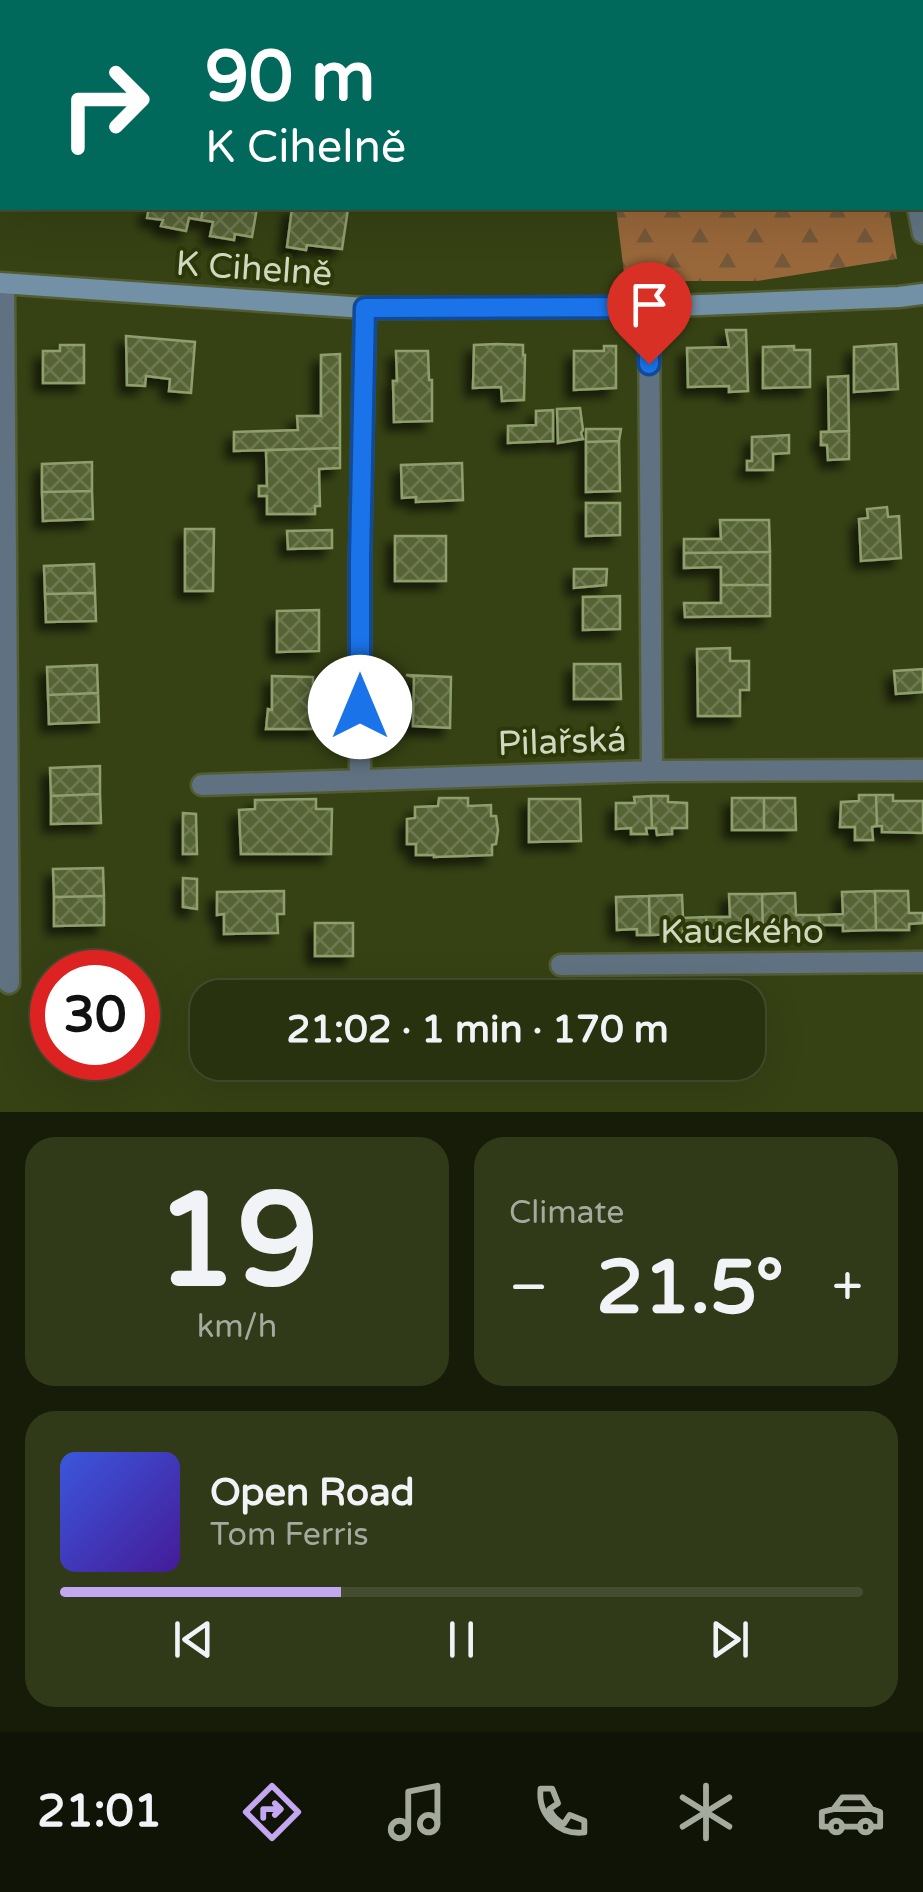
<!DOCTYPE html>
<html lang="en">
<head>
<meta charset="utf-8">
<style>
  :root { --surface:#28320f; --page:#303a18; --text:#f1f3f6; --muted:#a5aa9e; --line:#444d2f; --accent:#c4a7f1 }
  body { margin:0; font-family:"Varela Round",sans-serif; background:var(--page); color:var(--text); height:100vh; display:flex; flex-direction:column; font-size:38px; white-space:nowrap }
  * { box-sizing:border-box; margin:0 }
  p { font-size:32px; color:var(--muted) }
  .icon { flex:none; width:55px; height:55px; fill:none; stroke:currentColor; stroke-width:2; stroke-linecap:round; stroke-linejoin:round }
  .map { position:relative; height:1112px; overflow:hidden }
  .drawer { display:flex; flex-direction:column; gap:25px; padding:25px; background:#161c08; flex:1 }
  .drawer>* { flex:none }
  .top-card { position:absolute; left:0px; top:0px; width:925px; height:210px; box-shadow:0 10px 40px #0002,0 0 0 2px var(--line); background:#00695c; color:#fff; overflow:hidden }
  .speed { position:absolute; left:30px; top:950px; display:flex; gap:20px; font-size:50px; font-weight:700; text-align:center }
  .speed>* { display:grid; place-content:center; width:130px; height:130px; border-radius:50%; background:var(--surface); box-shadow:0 10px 40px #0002,0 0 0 2px var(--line); line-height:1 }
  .speed .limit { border:15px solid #d22; background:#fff; color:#111 }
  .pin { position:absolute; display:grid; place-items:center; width:85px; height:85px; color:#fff; margin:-102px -42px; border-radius:50% 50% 50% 0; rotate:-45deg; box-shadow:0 0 10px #0007 }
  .pin .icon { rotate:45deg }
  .me { position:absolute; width:110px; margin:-55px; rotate:0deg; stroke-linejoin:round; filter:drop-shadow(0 0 8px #0008) }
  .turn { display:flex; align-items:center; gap:35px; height:210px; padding:0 40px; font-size:45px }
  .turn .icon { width:130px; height:130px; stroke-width:2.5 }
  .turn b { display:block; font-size:70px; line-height:85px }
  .big { font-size:75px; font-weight:700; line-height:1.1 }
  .drawer .tile { flex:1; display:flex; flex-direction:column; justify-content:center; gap:15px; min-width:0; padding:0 35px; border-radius:30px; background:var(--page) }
  .drawer .dial { align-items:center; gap:0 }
  .dial b { font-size:130px; line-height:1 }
  .song { display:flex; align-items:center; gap:30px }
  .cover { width:120px; height:120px; border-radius:15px; background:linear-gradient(135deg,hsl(230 70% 55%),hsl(260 70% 35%)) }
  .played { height:10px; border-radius:5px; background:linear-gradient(90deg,var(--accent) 35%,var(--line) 35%) }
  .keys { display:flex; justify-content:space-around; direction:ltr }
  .heat { display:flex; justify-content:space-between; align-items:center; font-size:55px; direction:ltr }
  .drawer .tiles { flex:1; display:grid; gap:25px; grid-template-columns:1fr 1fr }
  .tile:last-child { grid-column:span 2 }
  .trip { position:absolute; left:190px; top:980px; width:575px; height:100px; border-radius:30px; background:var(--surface); box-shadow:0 10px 40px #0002,0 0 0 2px var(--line); font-weight:700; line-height:100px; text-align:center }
  .tab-bar { display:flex; height:160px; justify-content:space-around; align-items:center; background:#101406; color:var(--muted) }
  .tab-bar .icon { width:70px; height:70px }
  .tab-bar .current { color:var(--accent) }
  .tab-bar b { font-size:45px; color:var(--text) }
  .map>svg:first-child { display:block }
  .forest { fill:url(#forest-firs) }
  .building { fill:url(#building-cross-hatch); stroke:#8f9e6d; stroke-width:2.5; filter:url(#shadow) }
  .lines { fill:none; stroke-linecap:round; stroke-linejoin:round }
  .street-casing { stroke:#525d33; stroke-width:25 }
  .secondary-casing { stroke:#525d33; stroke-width:25 }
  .street { stroke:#607281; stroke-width:20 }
  .secondary { stroke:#7290a6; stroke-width:20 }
  .route-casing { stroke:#114b97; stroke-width:25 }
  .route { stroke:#1a73e8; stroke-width:18 }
  .labels { text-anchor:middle; stroke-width:8; stroke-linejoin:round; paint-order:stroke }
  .street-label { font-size:35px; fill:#d0d8bf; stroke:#2c3807 }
</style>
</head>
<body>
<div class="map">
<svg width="923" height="1112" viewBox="0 0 923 1112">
  <defs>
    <pattern id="forest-firs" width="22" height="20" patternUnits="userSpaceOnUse" patternTransform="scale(2.5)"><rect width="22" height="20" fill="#98673a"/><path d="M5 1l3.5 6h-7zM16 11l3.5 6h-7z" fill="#74583a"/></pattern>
    <pattern id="building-cross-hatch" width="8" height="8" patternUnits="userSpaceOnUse" patternTransform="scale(2.5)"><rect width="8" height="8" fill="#576436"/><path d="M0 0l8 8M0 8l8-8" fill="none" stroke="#6e7951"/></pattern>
    <filter id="shadow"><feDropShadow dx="-8" dy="8" stdDeviation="5" flood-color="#0009"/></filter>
  </defs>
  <rect width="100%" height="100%" fill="#364214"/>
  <path class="forest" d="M616,208h273l8,51 -140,22h-132z"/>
  <path class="building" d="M132,0h76l-3,2h-72z
    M529,0h53l1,2h-62z
    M736,0h72v2h-72z
    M0,99l2,1v54l-2,-1z
    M149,208h54l-2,12 -12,-2 -3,13 -25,-5 2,-6 -16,-2z
    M203,208h54l-5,29 -17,-3 -1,6 -24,-4 3,-14 -12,-2z
    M292,208l56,1 -6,40 -35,-4 -1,5 -19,-3z
    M726,330h20l2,61 -19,1v-6l-41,1 -1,-39 42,-1z
    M126,336l69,6 -4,51 -22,-2 1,-12 -24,-3 -1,10 -18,-1z
    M497,344l26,1v10h2l-1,45 -22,1 -1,-14 -28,1 1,-43z
    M896,344l2,45 -44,3v-45z
    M60,345h24v38h-41v-32h17z
    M604,346h12v42l-42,2v-39h30z
    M794,346v4h16v37l-47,1v-41z
    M396,351h32l1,29h3v41l-38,1 -1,-41h4z
    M340,354v94l-106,3v-19l64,-2 -1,-14h24v-61z
    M848,376l1,55 -20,1 -1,-55z
    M580,408l3,22 -2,3 2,6 -25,4 -1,-34z
    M553,410v31l-45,2v-17l28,-1v-14z
    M586,429h35l-2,12 -33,1z
    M849,431v28l-21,1 -1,-15h-6v-13z
    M789,435v18l-16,1v16h-26v-9h5v-24z
    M619,441l1,50 -34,1v-50z
    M340,448v20l-21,1 1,37h-5v8h-48v-18h-8v-10h8l-1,-36z
    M92,462v29l-50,1v-28z
    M462,463l1,37 -47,2v-5l-14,1 -1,-33z
    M92,491l1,28 -50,2 -1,-29z
    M586,503h34v32l-34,1z
    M887,507l1,10 11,-1 2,42 -40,3 -2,-42 9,-1 -1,-9z
    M720,520h49l1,32 -86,1v-14h37z
    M185,529h29l-1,62h-28z
    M332,530v18l-44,1 -1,-18z
    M395,536h51v45h-51z
    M770,552v33h-49v-18l-37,1v-15z
    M94,564l1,29 -50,1 -1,-28z
    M574,569h33l-1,16 -32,3z
    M721,585h49v31l-85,1 -1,-14h37z
    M95,593l1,28 -50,1 -1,-28z
    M620,596v33l-37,1v-33z
    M319,610v41l-42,1v-41z
    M730,648v13h19v29h-9v26h-42l-1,-67z
    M574,664h46l1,35h-47z
    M97,665l1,28 -50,2 -1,-28z
    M923,669v23l-27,2 -2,-23z
    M406,675l45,2 -1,51 -37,-2 1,-49z
    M272,676l41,1v9l5,1v42h-52l2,-20 4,1z
    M98,693l1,29 -50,2 -1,-29z
    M100,766v28l-49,2 -1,-28z
    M100,794l1,29 -50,1v-28z
    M859,795h17l1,31 -5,1 1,13h-18v-13h-15l1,-25 18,-1z
    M876,795h17v6h30v32l-41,-1v-6h-5z
    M651,796l1,32h-6l1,6h-16v-6l-15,1v-26h19l-1,-6z
    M651,796h17v6l19,1v25h-15v6l-15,1 -1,-7h-4z
    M439,798h29v8l23,-1v11h5l2,14 -2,14 -4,1v10l-58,2v-2h-18v-11h-9v-25l8,-1v-11l23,-1z
    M732,798h32v32h-32z
    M764,798h31l1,32h-32z
    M316,799v10h16l-1,45h-90l-2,-44 16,-1v-9z
    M529,799h51l1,42 -52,1z
    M183,813l13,1 1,40h-14z
    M103,868l1,28 -50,1 -1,-28z
    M183,878l14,1v30l-14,-2z
    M284,891v23h-7l1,19 -54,1v-20l-7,1v-23z
    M875,891h33l1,22h14v10l-14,1v6h-33z
    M875,891l1,39 -33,1v-6h-23l-1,-10 24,-1 -1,-22z
    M795,893l1,22h23l1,10 -24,1v6l-33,1 -1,-39z
    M729,894h33l1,39h-33v-6l-23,1 -1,-11h24z
    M682,895l1,23 23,-1 1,11h-24v6l-33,1 -1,-39z
    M104,896v29l-50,1v-29z
    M649,896l1,39h-13v-6l-20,1 -1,-33z
    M315,923h38v33h-38z"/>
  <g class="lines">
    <defs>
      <path id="street" d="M880,0v2
        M918,208l5,25
        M4,284l5,699
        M649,307l3,464
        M360,780v-220l5,-252
        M202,785l450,-14 271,-1
        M561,965l362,-3"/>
      <path id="secondary" d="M0,283l365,25 284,-1 250,-10 24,-3"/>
    </defs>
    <use href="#street" class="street-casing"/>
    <use href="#secondary" class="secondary-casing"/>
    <use href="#street" class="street"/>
    <use href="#secondary" class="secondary"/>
  </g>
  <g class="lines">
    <defs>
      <path id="route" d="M360,707v-147l5,-252 284,-1v57"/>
    </defs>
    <use href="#route" class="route-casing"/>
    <use href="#route" class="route"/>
  </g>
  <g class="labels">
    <g class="street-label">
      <text transform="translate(254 268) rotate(4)" y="12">K Cihelně</text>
      <text transform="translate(562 741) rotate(-2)" y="12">Pilařská</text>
      <text x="742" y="943">Kauckého</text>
    </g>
  </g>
</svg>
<div class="speed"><div class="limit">30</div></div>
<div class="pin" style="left:649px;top:364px;background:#d93025"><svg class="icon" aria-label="arrive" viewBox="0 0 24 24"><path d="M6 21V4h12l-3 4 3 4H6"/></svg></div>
<svg class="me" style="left:360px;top:707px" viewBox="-20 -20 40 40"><circle r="19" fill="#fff"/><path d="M0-13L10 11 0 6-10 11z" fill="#1a73e8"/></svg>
<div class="trip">21:02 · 1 min · 170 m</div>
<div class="top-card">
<div class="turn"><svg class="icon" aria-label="right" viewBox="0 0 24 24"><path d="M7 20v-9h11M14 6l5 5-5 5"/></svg><div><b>90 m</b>K Cihelně</div></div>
</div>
</div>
<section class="drawer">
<div class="tiles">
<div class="tile dial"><b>19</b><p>km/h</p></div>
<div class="tile"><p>Climate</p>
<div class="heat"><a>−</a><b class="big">21.5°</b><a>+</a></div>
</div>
<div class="tile">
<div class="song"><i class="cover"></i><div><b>Open Road</b><p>Tom Ferris</p></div></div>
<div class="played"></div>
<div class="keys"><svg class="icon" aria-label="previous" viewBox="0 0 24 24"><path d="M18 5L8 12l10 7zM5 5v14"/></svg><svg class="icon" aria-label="pause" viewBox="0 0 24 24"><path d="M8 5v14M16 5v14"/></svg><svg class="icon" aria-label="next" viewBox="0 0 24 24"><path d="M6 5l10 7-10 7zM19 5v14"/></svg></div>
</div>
</div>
</section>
<nav class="tab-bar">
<b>21:01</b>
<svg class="icon current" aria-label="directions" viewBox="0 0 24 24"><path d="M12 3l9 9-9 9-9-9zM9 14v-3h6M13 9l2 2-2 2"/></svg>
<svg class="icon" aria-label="music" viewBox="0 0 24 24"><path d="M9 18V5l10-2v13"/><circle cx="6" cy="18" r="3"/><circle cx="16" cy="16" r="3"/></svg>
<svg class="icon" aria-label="phone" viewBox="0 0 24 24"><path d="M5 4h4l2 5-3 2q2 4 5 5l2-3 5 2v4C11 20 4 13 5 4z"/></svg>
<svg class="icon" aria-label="climate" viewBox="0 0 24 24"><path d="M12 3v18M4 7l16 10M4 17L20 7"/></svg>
<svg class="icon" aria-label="car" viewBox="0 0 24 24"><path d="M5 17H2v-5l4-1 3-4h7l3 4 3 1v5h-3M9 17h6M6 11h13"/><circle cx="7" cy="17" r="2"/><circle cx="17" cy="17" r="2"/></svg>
</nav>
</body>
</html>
